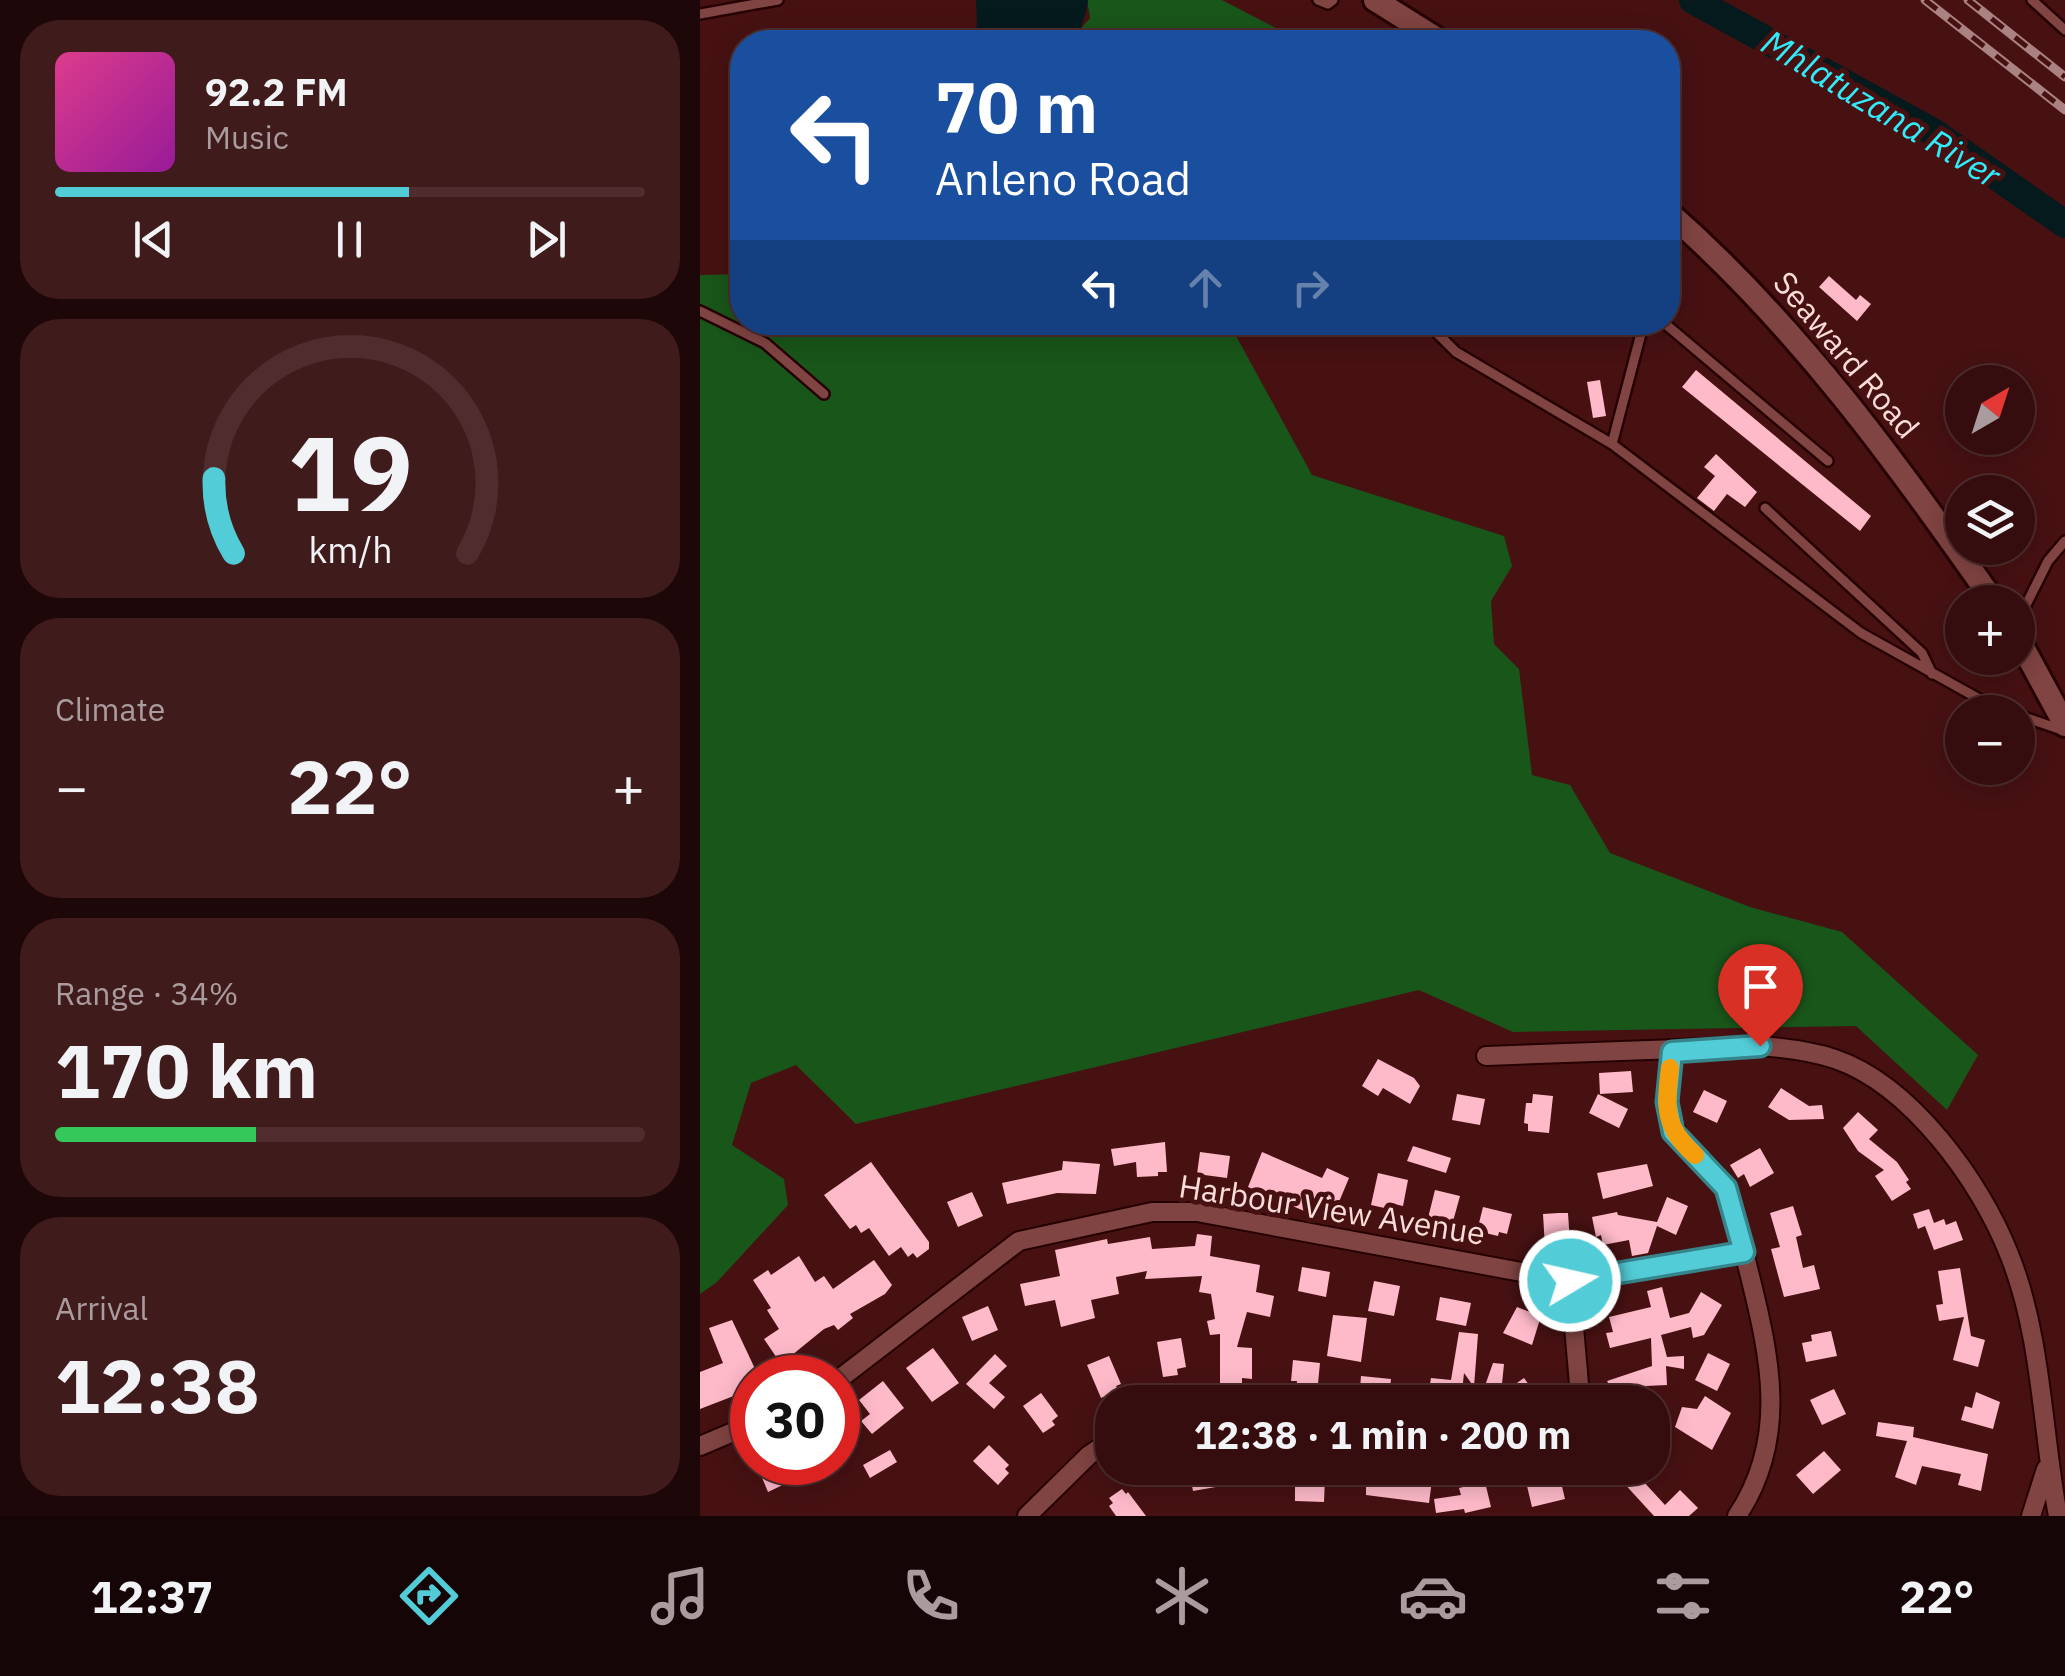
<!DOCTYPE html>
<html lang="en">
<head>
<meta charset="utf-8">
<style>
  :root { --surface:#350d0e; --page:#401b1c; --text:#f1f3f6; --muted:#aa9c9e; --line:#4f2d2e; --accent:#52ccd6 }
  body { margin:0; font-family:"IBM Plex Sans",sans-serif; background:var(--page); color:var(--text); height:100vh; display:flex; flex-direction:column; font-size:38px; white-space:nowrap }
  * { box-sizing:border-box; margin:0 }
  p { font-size:32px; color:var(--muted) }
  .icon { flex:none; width:55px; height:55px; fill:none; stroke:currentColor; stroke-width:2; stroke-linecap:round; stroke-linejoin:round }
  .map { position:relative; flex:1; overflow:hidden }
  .details { display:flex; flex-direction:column; gap:20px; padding:20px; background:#1d0708; width:700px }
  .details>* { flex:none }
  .banner { position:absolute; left:30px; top:30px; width:950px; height:305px; border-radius:40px; box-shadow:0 5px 25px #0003,0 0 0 2px var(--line); background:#1a4fa0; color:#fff; overflow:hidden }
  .needle { width:65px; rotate:39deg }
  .fabs { position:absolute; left:1245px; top:365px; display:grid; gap:20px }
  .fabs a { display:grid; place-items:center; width:90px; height:90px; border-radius:50%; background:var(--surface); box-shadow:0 5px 25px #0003,0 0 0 2px var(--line); font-size:50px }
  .speed { position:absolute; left:30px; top:1355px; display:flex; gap:20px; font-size:50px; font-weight:700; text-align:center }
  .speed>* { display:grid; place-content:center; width:130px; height:130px; border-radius:50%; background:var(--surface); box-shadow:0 5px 25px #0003,0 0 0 2px var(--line); line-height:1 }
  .speed .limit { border:15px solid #d22; background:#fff; color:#111 }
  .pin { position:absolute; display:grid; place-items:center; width:85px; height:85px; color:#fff; margin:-102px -42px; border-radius:50% 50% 50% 0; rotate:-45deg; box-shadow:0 0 10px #0007 }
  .pin .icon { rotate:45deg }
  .me { position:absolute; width:110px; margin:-55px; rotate:81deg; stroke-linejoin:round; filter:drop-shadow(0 0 8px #0008) }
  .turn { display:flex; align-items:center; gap:35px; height:210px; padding:0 40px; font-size:45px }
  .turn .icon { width:130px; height:130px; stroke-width:2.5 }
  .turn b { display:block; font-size:70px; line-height:85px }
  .lanes { display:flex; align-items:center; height:95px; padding:0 40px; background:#0003; justify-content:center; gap:50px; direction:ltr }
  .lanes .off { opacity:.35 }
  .big { font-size:75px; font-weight:800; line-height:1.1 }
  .details .widget { flex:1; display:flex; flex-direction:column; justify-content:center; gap:15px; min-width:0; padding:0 35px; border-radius:40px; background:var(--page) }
  .details .dial { align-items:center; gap:0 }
  .dial svg { height:260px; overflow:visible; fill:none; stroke:var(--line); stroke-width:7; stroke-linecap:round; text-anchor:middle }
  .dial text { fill:var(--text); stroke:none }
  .song { display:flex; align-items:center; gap:30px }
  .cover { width:120px; height:120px; border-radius:15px; background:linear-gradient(135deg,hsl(330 70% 55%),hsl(300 70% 35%)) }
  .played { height:10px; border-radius:5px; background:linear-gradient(90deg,var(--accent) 60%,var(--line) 60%) }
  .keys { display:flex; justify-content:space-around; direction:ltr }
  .heat { display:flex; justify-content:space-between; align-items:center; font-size:55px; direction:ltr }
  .charge { height:15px; border-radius:8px; background:linear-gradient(90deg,#34c759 34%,var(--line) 0) }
  .trip { position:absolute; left:395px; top:1385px; width:575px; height:100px; border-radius:40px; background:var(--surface); box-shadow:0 5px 25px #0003,0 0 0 2px var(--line); font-weight:800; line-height:100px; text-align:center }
  .tabs { display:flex; height:160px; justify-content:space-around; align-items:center; background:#150506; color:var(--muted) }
  .tabs .icon { width:70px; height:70px }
  .tabs .current { color:var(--accent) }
  .tabs b { font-size:45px; color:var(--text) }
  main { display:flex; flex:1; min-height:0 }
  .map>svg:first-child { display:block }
  .green { fill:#19561a }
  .water { fill:#041a1c }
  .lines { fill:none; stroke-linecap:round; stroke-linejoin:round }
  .river { stroke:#041a1c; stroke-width:28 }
  .building { fill:#ffbaca }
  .service-casing { stroke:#260103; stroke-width:14 }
  .minor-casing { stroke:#260103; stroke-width:22 }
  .tertiary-casing { stroke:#260103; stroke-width:28 }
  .service { stroke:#804442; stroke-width:9 }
  .minor { stroke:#804442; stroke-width:18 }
  .tertiary { stroke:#804442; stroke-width:22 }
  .rail-casing { stroke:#aa8281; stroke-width:9 }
  .rail { stroke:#471112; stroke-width:5; stroke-dasharray:15; stroke-linecap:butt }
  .route-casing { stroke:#35858b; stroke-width:25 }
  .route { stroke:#52ccd6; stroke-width:18 }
  .slow { stroke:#f59e0b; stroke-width:18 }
  .labels { text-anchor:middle; stroke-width:10; stroke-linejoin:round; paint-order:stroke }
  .street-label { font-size:32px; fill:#faddda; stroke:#471112 }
  .water-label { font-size:35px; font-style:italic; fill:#30ecfa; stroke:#471112 }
</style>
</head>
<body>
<main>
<section class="details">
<div class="widget">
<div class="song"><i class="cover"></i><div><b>92.2 FM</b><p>Music</p></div></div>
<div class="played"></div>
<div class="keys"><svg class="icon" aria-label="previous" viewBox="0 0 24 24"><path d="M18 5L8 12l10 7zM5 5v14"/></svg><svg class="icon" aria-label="pause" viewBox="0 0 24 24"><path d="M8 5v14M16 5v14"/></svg><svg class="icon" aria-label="next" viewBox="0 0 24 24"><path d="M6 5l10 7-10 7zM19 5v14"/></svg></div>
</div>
<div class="widget dial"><svg viewBox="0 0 100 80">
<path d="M14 69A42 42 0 1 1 86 69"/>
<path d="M14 69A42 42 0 0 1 8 46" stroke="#52ccd6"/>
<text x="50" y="56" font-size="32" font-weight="700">19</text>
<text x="50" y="72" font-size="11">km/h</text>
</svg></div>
<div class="widget"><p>Climate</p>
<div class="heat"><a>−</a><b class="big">22°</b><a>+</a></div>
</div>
<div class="widget"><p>Range · 34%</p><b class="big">170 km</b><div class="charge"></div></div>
<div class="widget"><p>Arrival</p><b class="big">12:38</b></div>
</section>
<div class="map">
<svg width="1365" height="1516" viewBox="0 0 1365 1516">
  <rect width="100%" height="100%" fill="#471112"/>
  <path class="green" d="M387,0h135l81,42h-225l-1,-9 13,-15z
    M42,274v48l487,1 83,152 192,61 8,30 -21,35 3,43 25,25 13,106 38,10 40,68 140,54 92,25 136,123 -31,55 -91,-84 -343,6 -94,-42 -563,134 -60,-59 -45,18 -19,62 52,34 4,26 -71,77 -17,12v-1019z"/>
  <path class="water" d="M276,0h112c-1,16 -10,27 -8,42h-107l4,-18z"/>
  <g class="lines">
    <path class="river" d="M993,0l240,132 132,92"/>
  </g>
  <path class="building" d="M1129,276l27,24 4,-5 11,9 -14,17 -38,-34z
    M996,370l175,146 -11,15 -178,-144z
    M900,380l6,36 -13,2 -6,-36z
    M1016,454l41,38 -12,15 -18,-13 -13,17 -17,-13 18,-22 -11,-9z
    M678,1059l36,19 6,8 -10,18 -27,-16 -5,8 -16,-10z
    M931,1071l2,21 -33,2 -1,-21z
    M1081,1088l28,18 13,-1 2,14 -35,1 -21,-13z
    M1004,1090l23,11 -10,22 -24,-11z
    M757,1094l28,5 -5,26 -28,-5z
    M833,1094l20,2 -4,37 -21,-2v-7l-4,-1 2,-20h6z
    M898,1094l30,15 -9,19 -30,-15z
    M1158,1112l20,18 -9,9 28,23 12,18 -3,2 5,7 -19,12 -17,-25 9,-6 -26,-19 -15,-23z
    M465,1142l2,30h-9v4l-21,1 -1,-15 -22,4 -3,-17z
    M713,1146l38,12 -5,15 -39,-12z
    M1060,1148l14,25 -24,14 -6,-13 -6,4 -8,-13z
    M500,1152l30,4 -3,22 -30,-4z
    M562,1152l60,26 5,-10 22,10 -13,31 -25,-8 -2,12 -61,-26z
    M363,1161l37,3 -4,30 -39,-1 -50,11 -5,-21 60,-13z
    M171,1162l58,80v7l-12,9 -4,-5 -5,4 -7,-10 -12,9 -20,-28 -8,5 -5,-8 -6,4 -26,-34z
    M947,1164l6,22 -50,13 -6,-26z
    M678,1173l30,7 -5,26 -13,-3 -1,6 -18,-4z
    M735,1190l25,6 -8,29 -25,-3z
    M272,1192l11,24 -25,11 -11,-25z
    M967,1197l21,9 -12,29 -19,-9 -9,27 -16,3 -3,-16 -26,5 -2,-10 -5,2 -4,-20 25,-5 1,3 39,7z
    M1093,1206l9,29 -6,2 7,31 11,-3 6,24 -36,8 -13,-48 9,-2 -10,-34z
    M783,1207l29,7 -5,20 -8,-2 -1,4 -21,-5z
    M1229,1209l5,14 10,-4 2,6 10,-4 7,19 -29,10 -9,-24 -7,3 -5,-15z
    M859,1213h9l2,30 -25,4 -2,-33z
    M497,1234l15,2 -2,20 50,9 -4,27 18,4 -4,21 -23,-5 -10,35 15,1v31l-10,-1v5h-22v-49l-10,1 -3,-14 8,-2 -4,-25 -12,-2 3,-16 -57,3 2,-8 -31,6 3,17 -28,6 4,18 -34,9 -6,-27 -30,6 -5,-22 40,-8 -5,-26 52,-11 1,5 42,-7 2,12 43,-3z
    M99,1256l16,26 9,-6 9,13 41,-29 18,25 -7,9 -35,20 3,4 -15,12 -4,-5 -10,4 -43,35 -17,-25 15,-10 -12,-19 4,-2 -18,-28 15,-10 3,5z
    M602,1267l28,5 -4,25 -28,-6z
    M1260,1268l11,68 14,4 -7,27 -25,-7 11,-43 -25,4 -3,-16 7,-1 -5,-33z
    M674,1281l26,5 -6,30 -26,-5z
    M962,1287l8,31 19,-5 12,-21 21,13 -18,30 -11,3 -2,-11 -30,8 6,22 17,-1v13l-18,-3 1,19 -21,1 4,11 -31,5 -12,-21 45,-15 -1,-28 -41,10 -4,-15 7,-1 -4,-15 42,-10 -4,-16z
    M838,1288l11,2 -17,55 -29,-12 14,-26 13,5z
    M740,1297l31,6 -5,23 -30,-6z
    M288,1306l10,24 -26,11 -10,-24z
    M633,1315l34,3 -6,44 -34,-6z
    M32,1320l25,53 -17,9 4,10 -44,17v-37l23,-9 -14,-35z
    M1131,1331l6,25 -31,6 -4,-19 10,-2 -1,-6z
    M759,1332l19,2 -4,53 -10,-14 -3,29h-34l4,-24 20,2z
    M481,1338l5,29 -9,2 1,6 -15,2 -6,-35z
    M233,1348l26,35 -27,19 -26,-34z
    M1008,1353l22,11 -13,27 -22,-11z
    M295,1354l12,12 -18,17 16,14 -11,12 -28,-25z
    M409,1356l12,28 -5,2 2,4 -17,8 -14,-33z
    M593,1360l27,3 -3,31 -21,-2 1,-11h-6z
    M793,1363l11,1 -3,30 23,-16 13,18 -9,6h-43l-4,-5z
    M661,1376l30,3 -2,21 -30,1z
    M183,1381l21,27 -32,26 -11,-13 9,-7 -11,-14z
    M1134,1389l12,25 -24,11 -12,-25z
    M1276,1392l24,10 -7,27 -32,-9 4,-14 7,2z
    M341,1393l17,23 -6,5 3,4 -12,8 -20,-27z
    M1005,1396l26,17 -19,37 -37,-23 7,-20 15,2z
    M1178,1422l36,5 -1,10 75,17 -7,37 -23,-6 3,-11 -39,-8 -6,19 -21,-8 12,-36 -31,-5z
    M289,1445l20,20 -4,4 4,4 -11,12 -25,-24z
    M190,1450l7,12 -27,16 -7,-13z
    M1124,1451l17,19 -28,24 -17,-19z
    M71,1462h58v1l-61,29 -10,-24z
    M501,1468h22l4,17 -34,6 -4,-21z
    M910,1468h21l34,37 15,-15 18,18 -9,8h-35z
    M666,1474l66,6 -3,23 -63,-8z
    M848,1475l1,6 11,-3 5,21 -33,8 -5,-21z
    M595,1477h30l-1,25 -29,-1z
    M785,1482l6,25 -26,6 -1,-4 -28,4 -2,-14 27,-4 -2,-7z
    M422,1489l4,5 2,-2 18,24h-30l-7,-10 4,-3 -4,-5z"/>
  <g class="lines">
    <defs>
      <path id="service" d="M618,0l10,4 5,-4
        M1332,0l33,30
        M0,14l78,-14
        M0,311l65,32 59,51
        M726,322l30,30 156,92
        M944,322l-32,122 249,189 129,72 20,7
        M963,322l165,139
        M1065,508l157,145 10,21
        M1318,621l30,-60 17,-20
        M1318,715l44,15"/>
      <path id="minor" d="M972,1052c-6,46 -12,72 25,104 11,10 24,21 30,35 10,26 15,54 22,81 21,85 40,166 -12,244
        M786,1056l274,-10c26,2 51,5 75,13 76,26 146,123 174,195 33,81 33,177 49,262
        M870,1281l9,103 -6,18
        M138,1380l181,-139 133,-29h45l373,69 174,-29
        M0,1446l52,-22
        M327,1516l62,-61 23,-15
        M1331,1516l15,-47"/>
      <path id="tertiary" d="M675,0l67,42
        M968,212c129,113 229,251 326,390
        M1318,638l47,87"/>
    </defs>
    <use href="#service" class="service-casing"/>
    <use href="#minor" class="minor-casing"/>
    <use href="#tertiary" class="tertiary-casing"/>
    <use href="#service" class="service"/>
    <use href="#minor" class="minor"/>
    <use href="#tertiary" class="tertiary"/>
    <defs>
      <path id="rail" d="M1225,0l140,110
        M1268,0l97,77"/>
    </defs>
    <use href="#rail" class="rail-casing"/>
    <use href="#rail" class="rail"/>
  </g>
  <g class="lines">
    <defs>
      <path id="route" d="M870,1281l174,-29 -18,-64 -53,-56 -6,-30 5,-50 88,-6"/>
    </defs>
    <use href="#route" class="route-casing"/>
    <use href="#route" class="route"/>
    <path class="slow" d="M970,1068c-5,39 -6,60 25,87"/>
  </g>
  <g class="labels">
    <g class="street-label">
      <text transform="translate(1146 355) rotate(50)" y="11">Seaward Road</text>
      <text transform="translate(632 1210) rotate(9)" y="11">Harbour View Avenue</text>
    </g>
    <g class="water-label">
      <text transform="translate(1181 109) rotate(31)" y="12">Mhlatuzana River</text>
    </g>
  </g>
</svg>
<div class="fabs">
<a><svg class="needle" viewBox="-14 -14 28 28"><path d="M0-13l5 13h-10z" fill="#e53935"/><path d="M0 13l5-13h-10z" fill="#aa9c9e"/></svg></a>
<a><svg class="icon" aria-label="layers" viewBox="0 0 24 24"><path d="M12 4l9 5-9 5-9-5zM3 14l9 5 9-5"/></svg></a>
<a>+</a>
<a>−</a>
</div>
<div class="speed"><div class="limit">30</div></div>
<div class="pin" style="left:1060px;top:1046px;background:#d93025"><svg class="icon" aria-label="arrive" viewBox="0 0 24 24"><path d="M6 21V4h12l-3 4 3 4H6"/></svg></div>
<svg class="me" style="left:870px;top:1281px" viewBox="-20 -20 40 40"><circle r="17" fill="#52ccd6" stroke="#fff" stroke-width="3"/><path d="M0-11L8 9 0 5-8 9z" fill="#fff"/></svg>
<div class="trip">12:38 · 1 min · 200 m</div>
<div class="banner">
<div class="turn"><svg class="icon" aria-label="left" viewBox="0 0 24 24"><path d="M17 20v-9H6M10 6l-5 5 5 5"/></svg><div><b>70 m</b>Anleno Road</div></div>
<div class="lanes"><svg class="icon" aria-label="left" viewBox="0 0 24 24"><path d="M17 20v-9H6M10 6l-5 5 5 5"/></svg><svg class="icon off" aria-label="ahead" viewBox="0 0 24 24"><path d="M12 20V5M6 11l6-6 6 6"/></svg><svg class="icon off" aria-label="right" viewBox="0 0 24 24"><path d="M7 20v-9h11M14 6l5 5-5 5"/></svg></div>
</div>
</div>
</main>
<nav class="tabs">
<b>12:37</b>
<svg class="icon current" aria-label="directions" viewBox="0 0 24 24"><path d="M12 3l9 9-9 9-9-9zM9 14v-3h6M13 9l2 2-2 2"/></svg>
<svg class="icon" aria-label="music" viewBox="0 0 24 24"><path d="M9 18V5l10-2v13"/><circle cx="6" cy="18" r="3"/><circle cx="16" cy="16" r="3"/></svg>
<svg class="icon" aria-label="phone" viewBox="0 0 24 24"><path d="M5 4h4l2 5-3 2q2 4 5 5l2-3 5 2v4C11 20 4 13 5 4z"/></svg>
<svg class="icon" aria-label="climate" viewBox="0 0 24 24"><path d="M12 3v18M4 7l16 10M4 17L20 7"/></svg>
<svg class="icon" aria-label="car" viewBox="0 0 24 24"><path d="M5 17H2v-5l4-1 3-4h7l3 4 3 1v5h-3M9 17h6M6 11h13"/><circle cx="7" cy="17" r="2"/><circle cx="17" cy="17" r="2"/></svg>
<svg class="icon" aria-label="filters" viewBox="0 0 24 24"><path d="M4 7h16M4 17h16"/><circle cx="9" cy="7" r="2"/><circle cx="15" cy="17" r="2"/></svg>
<b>22°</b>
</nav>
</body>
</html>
